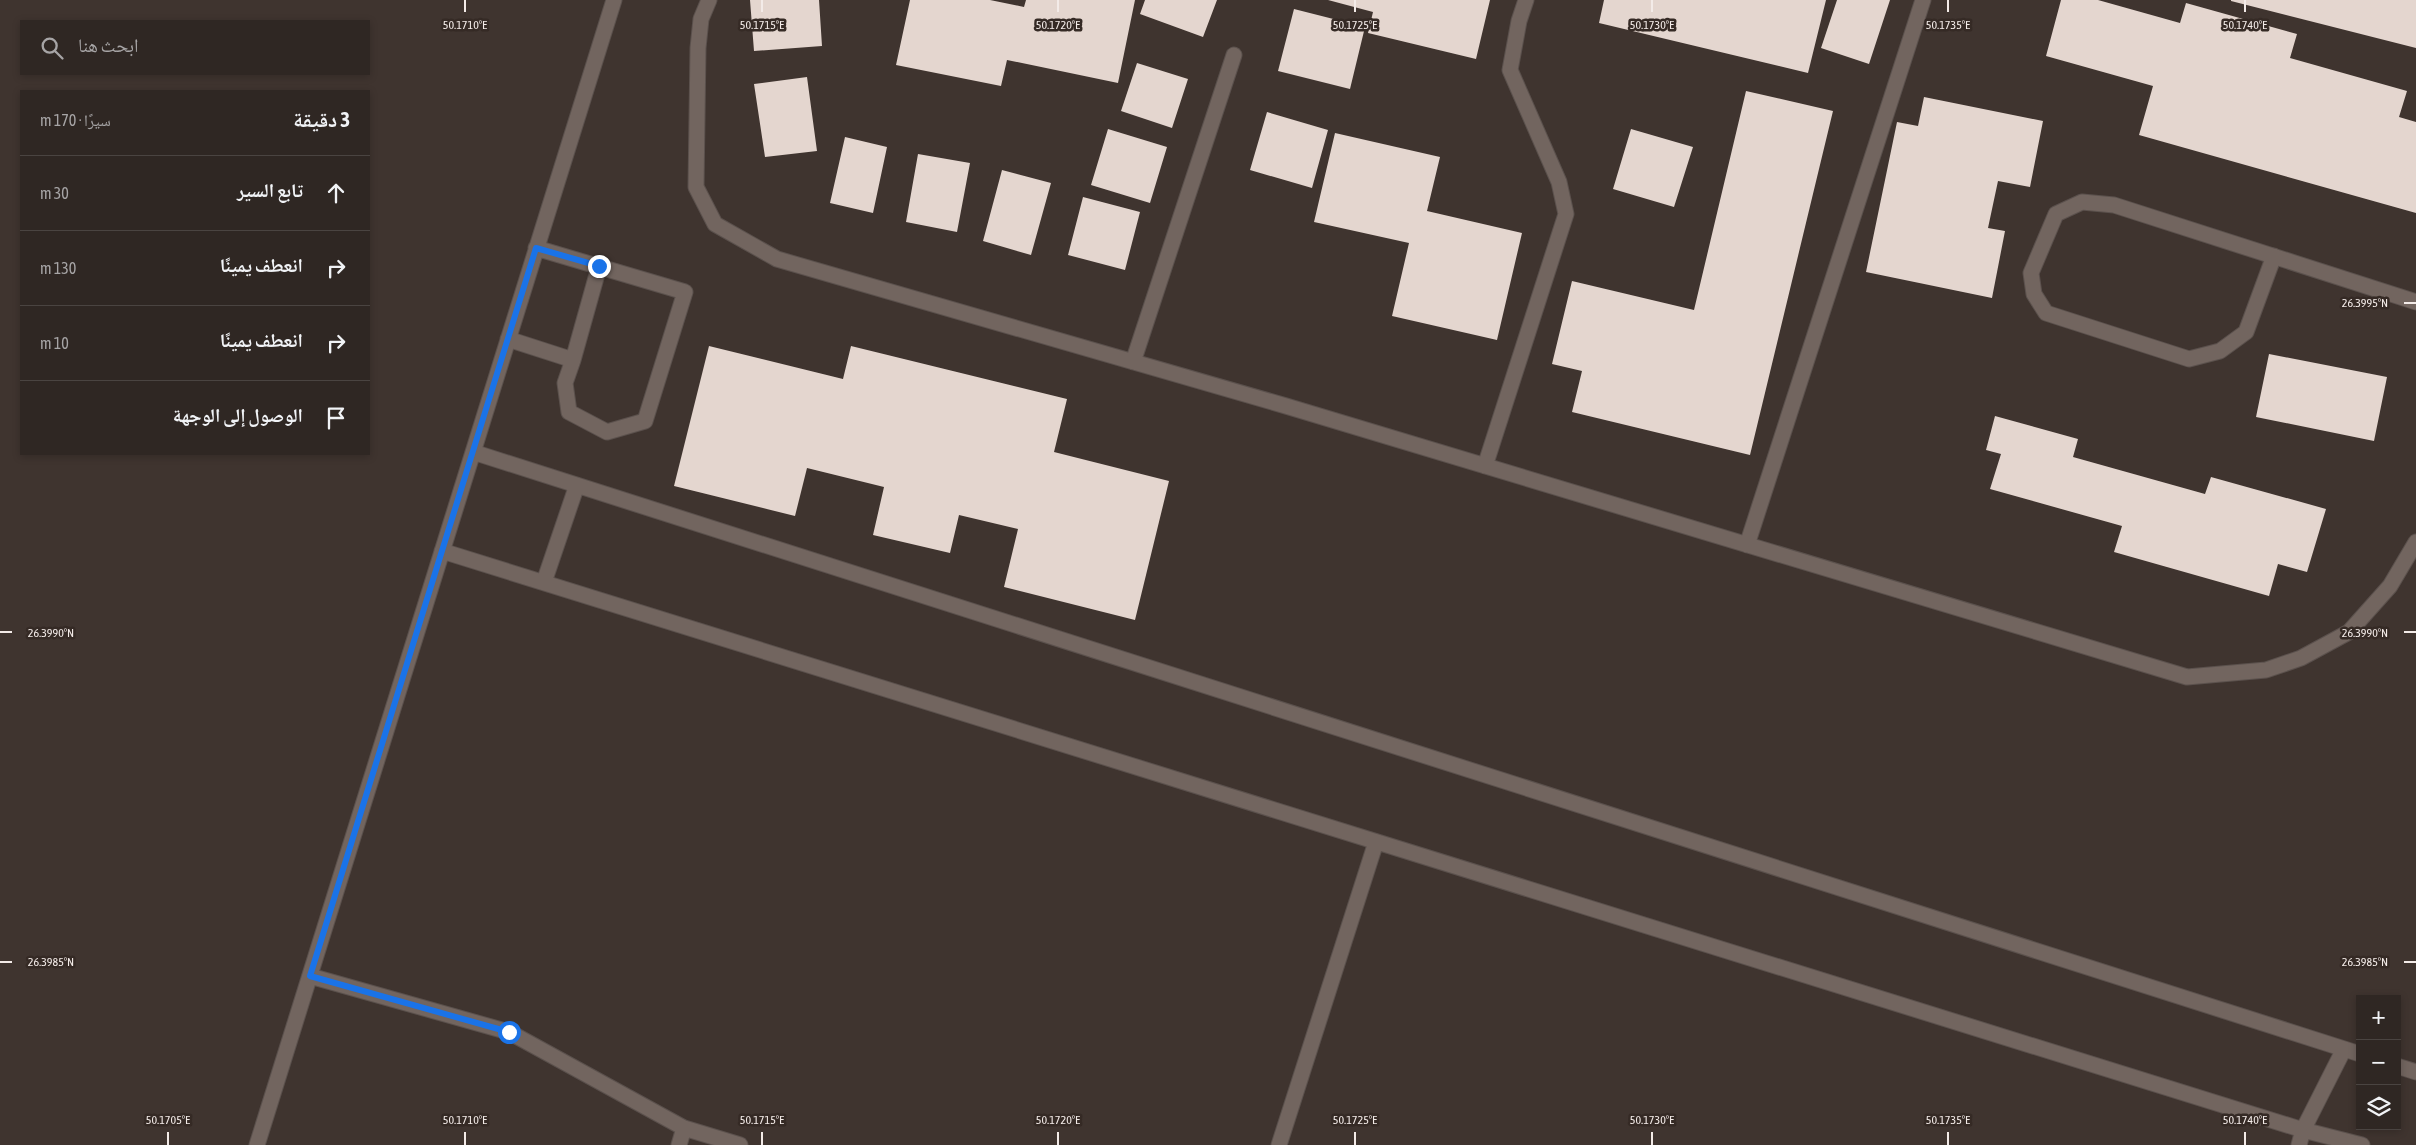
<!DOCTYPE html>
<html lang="ar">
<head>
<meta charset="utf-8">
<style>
	body { margin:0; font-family:"Asap Condensed","Noto Naskh Arabic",sans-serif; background:#3b3330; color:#f1f3f6; direction:rtl }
	.controls { position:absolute; right:15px; bottom:15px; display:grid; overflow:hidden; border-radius:0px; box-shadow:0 2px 8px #0003 }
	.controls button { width:45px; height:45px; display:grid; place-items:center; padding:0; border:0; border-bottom:1px solid #4a4441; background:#2f2723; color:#f1f3f6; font:25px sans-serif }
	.stop { position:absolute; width:15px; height:15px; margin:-11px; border:4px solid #1a73e8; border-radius:50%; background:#fff }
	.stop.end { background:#1a73e8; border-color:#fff; box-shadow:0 1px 5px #0008 }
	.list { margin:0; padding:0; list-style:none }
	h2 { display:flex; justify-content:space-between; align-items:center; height:65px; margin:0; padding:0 20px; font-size:21px }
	h2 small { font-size:16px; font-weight:400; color:#a7a5a6 }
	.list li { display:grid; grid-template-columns:32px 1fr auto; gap:15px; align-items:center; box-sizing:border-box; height:75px; padding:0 20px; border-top:1px solid #4a4441 }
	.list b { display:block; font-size:19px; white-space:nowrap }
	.list em { font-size:16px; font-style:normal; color:#a7a5a6 }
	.icon { flex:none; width:28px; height:28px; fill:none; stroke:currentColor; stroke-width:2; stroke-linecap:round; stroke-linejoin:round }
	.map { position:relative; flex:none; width:2416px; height:1145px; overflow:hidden; direction:ltr }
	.search { position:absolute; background:#2f2723; box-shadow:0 2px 8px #0003; left:20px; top:20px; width:350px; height:55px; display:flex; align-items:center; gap:12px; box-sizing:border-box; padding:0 18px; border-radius:0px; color:#a7a5a6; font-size:19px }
	.panel { position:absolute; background:#2f2723; box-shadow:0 2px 8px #0003; left:20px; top:90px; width:350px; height:365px; border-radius:0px; direction:rtl }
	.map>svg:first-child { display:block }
	.building { fill:#e4d6cf }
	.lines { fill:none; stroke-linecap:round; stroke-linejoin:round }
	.lane-casing { stroke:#5b514d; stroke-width:17 }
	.street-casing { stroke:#5b514d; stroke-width:17 }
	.lane { stroke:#72655f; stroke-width:15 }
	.street { stroke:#72655f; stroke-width:15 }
	.route { stroke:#1a73e8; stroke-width:6 }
	.ticks { fill:none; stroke:#f3ebe8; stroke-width:2 }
	.ticks-label { font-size:12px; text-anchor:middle; fill:#f3ebe8; stroke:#352a25; stroke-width:5; stroke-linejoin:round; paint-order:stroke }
</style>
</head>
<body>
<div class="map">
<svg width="2416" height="1145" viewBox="0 0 2416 1145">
	<rect width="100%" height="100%" fill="#3f342f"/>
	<path class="building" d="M750,0H819L822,46L754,51Z
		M910,0H990L1024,7L1026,0H1135L1118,83L1007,60L1001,86L896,65Z
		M1145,0H1217L1203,37L1140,14Z
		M1328,0H1490L1476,59L1368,33L1373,12Z
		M1604,0H1826L1808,73L1599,23Z
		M1837,0H1890L1869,64L1821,48Z
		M2061,0H2098L2180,23L2186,3L2297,34L2290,58L2407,91L2399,117L2416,122V213L2139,135L2153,86L2046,56Z
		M2416,0V48L2231,1V0Z
		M1294,9L1365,27L1350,89L1278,71Z
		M1137,63L1188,79L1172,128L1121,111Z
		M807,77L817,151L765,157L754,84Z
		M1746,91L1833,111L1750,455L1572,412L1582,371L1552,364L1572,281L1694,310Z
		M1924,97L2043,121L2030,187L1998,181L1988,228L2005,231L1992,298L1866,272L1897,122L1918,126Z
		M1267,112L1328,130L1312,188L1250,170Z
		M1108,129L1167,147L1150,203L1091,185Z
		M1631,129L1693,147L1674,207L1613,189Z
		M1335,133L1440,157L1427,211L1522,233L1497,340L1392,316L1409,243L1314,222Z
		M845,137L887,147L873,213L830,203Z
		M918,154L970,163L957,232L906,222Z
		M1002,170L1051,183L1031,255L983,241Z
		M1083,197L1140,212L1125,270L1068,255Z
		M709,346L843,379L851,346L1067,399L1054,452L1169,481L1135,620L1004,587L1018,529L959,515L950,553L873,535L884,487L807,468L795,516L674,486Z
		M2269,354L2387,377L2374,441L2256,417Z
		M1995,416L2078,439L2073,457L2205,494L2211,477L2326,509L2307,572L2278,564L2269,596L2114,552L2122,526L1990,489L2001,454L1986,450Z"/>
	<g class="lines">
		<defs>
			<path id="lane" d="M709,0L701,19L698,48L696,187L715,224L777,259L1286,406L2187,677L2266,670L2301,658L2349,632L2390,586L2416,542
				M2274,256L2246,332L2220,351L2189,359L2046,313L2034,294L2031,273L2056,214L2082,202L2114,205L2416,302
				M1133,362L1234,55
				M1485,466L1566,214L1559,182L1510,70L1519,21L1526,0
				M1747,545L1923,0"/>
			<path id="street" d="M508,339L573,360L565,383L569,412L607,432L645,421L685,292L536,248
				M573,360L599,267
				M473,452L2360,1054
				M442,551L2303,1130L2362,1145
				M544,582L577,485
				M310,976L509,1032L684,1128
				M2397,1066L2416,1072
				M257,1145L614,0
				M679,1145L684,1128L740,1145
				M1279,1145L1376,842
				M2299,1145L2303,1130L2344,1049"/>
		</defs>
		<use href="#lane" class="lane-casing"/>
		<use href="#street" class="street-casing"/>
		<use href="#lane" class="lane"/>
		<use href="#street" class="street"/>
	</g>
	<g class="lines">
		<path class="route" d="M509,1032L310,976L536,248L599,266"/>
	</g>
	<path class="ticks" d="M465,0V12M762,0V12M1058,0V12M1355,0V12M1652,0V12M1948,0V12M2245,0V12M2404,303H2416M0,632H12M2404,632H2416M0,962H12M2404,962H2416M168,1132V1145M465,1132V1145M762,1132V1145M1058,1132V1145M1355,1132V1145M1652,1132V1145M1948,1132V1145M2245,1132V1145"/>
	<g class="ticks-label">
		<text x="465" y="29">50.1710°E</text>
		<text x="762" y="29">50.1715°E</text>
		<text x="1058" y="29">50.1720°E</text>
		<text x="1355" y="29">50.1725°E</text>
		<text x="1652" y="29">50.1730°E</text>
		<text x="1948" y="29">50.1735°E</text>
		<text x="2245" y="29">50.1740°E</text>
		<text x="2365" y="307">26.3995°N</text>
		<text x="51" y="637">26.3990°N</text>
		<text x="2365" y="637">26.3990°N</text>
		<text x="51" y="966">26.3985°N</text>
		<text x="2365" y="966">26.3985°N</text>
		<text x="168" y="1124">50.1705°E</text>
		<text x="465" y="1124">50.1710°E</text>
		<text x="762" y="1124">50.1715°E</text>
		<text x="1058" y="1124">50.1720°E</text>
		<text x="1355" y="1124">50.1725°E</text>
		<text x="1652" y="1124">50.1730°E</text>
		<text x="1948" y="1124">50.1735°E</text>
		<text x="2245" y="1124">50.1740°E</text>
	</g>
</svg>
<div class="controls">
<button>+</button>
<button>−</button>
<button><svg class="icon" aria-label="layers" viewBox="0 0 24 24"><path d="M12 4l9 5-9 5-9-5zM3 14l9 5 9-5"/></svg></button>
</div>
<div class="stop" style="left:509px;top:1032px"></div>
<div class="stop end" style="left:599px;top:266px"></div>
<div class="search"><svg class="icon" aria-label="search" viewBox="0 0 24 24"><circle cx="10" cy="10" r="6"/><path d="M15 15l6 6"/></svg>ابحث هنا</div>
<section class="panel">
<h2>3 دقيقة<small>سيرًا · 170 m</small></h2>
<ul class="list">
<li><svg class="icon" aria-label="ahead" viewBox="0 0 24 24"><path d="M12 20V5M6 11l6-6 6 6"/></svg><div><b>تابع السير</b></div><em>30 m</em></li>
<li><svg class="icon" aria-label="right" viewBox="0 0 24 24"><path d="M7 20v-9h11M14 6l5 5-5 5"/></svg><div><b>انعطف يمينًا</b></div><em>130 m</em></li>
<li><svg class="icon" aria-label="right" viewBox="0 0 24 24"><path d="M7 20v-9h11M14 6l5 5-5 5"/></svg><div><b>انعطف يمينًا</b></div><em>10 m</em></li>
<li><svg class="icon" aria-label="arrive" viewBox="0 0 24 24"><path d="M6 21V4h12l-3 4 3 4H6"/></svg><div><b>الوصول إلى الوجهة</b></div></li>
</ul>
</section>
</div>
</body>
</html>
